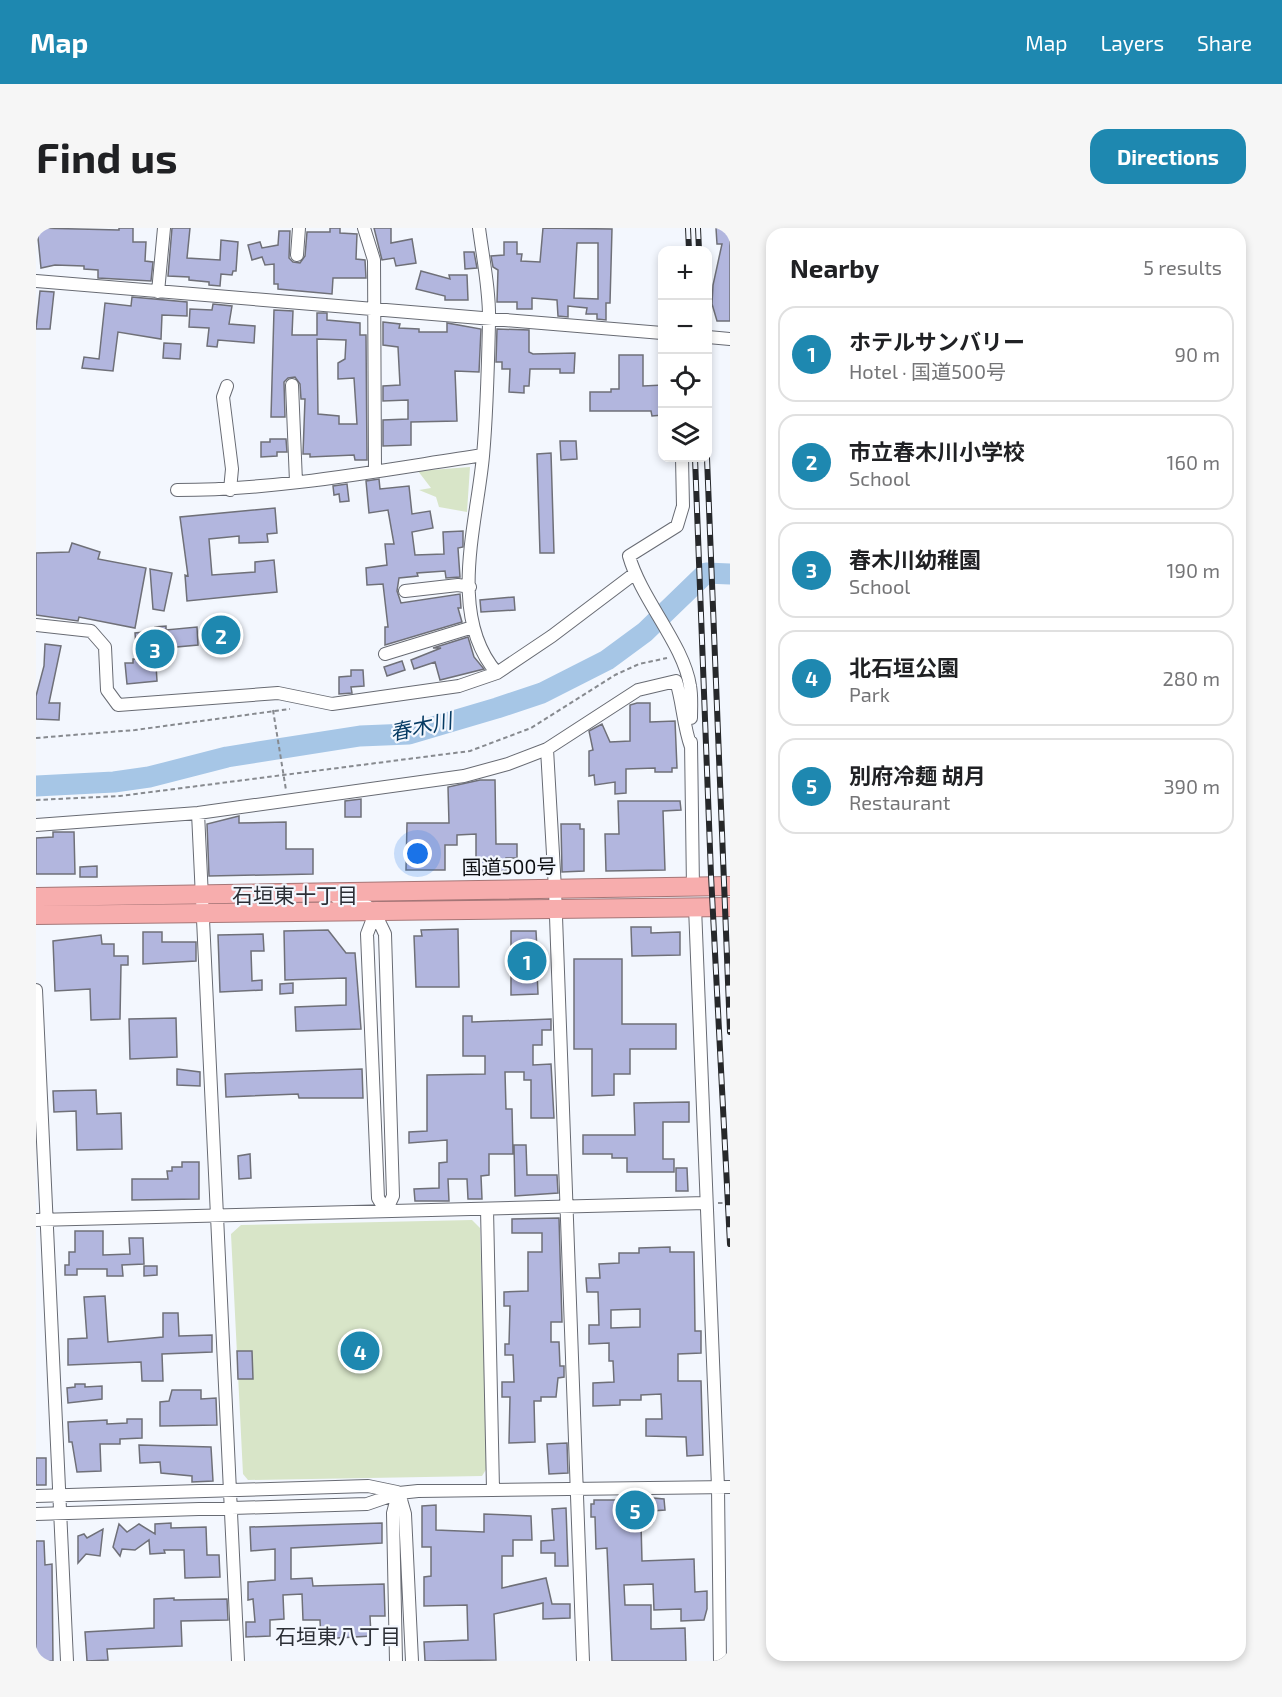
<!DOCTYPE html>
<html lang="en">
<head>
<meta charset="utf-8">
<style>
	body { margin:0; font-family:"Exo 2","Noto Sans JP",sans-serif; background:#f6f6f6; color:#202124 }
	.controls { position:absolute; right:18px; top:18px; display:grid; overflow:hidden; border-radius:12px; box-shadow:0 3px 9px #0003 }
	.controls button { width:54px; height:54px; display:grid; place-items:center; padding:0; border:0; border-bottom:2px solid #e0e0e0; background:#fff; color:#202124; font:30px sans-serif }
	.you { position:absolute; left:382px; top:626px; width:21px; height:21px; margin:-15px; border:4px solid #fff; border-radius:50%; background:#1a73e8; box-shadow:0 0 0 9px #1a73e833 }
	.badge { display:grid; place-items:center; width:39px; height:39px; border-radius:50%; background:#1e88b0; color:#fff; font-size:20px; font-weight:700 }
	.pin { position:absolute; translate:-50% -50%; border:3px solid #fff; box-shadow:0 2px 6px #0006 }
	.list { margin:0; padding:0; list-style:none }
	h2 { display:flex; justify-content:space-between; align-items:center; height:78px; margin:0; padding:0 24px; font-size:26px }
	h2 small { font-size:20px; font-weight:400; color:#757577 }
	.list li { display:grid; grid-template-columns:39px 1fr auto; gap:18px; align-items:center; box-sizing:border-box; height:96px; margin:0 12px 12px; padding:0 12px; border:2px solid #e0e0e0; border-radius:18px }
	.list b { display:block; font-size:22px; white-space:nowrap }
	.list p { margin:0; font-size:20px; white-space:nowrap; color:#757577 }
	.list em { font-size:20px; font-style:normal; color:#757577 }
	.icon { flex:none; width:33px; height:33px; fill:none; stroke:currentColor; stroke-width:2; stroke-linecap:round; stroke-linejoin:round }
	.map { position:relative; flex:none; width:694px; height:1433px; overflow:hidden; border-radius:18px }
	header { display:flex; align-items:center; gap:36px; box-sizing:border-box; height:84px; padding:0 30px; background:#1e88b0; color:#fff }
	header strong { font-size:28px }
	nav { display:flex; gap:33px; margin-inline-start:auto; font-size:21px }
	.intro { display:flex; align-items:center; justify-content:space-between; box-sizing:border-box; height:144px; padding:0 36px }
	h1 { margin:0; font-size:42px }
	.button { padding:15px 27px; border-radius:18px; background:#1e88b0; color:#fff; font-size:21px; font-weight:700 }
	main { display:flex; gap:36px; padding:0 36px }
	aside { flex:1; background:#fff; border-radius:18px; box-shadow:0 3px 9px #0003 }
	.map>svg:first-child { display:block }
	.green { fill:#d8e5c8 }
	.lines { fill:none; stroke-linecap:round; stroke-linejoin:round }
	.river { stroke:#a6c6e6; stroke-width:21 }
	.building { fill:#b2b6de; stroke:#6f7078; stroke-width:1.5; fill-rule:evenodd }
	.minor-casing { stroke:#686b73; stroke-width:14 }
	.highway-casing { stroke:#a57677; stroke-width:20 }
	.path { stroke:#878a8f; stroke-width:2; stroke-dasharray:4.5 3; stroke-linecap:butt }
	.minor { stroke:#fff; stroke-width:12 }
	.highway { stroke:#f7adad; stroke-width:18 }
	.rail-casing { stroke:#26282b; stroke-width:6 }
	.rail { stroke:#f3f7fe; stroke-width:4; stroke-dasharray:11; stroke-linecap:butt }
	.labels { text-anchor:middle; stroke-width:4.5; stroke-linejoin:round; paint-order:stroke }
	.street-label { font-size:20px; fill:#0d0f12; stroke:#f3f7fe }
	.water-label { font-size:21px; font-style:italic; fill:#063b63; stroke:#f3f7fe }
	.neighbourhood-label { font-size:21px; fill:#2c2f36; stroke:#f3f7fe }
</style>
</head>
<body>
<header>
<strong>Map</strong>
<nav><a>Map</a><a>Layers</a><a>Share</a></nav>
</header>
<div class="intro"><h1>Find us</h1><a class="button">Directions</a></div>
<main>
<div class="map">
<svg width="694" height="1433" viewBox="0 0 694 1433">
	<rect width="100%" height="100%" fill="#f3f7fe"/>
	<path class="green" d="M434,239L431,284L403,279L400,269L383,262L395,260L382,243Z
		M436,992L444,1000L451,1240L446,1248L212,1252L207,1246L195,1006L205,997Z"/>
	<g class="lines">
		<path class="river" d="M0,558L78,554L113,549L191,529L324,508L373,506L461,480L506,465L571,432L609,404L670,345L694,346"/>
	</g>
	<path class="building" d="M1,0L83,2V0H97V14H110L109,33L117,34L115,53L62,50V42L48,41V38L19,37L5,40Z
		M136,0H154L151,30L184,32L185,12L202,14L200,43H197L196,47L185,46L184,58L173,57V54L153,52V49L132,48Z
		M294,0H304V5L321,6L320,31L329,32L330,50H297L296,66L242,61V56H238V36L229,37L226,29L216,32L212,17L224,14L226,20L242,17L243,3H254L253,30L257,34L264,35L269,28L271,4H294Z
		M338,0H355V15L376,11L380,35L360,38L358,30L346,32Z
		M507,0L576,1L574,75H570V92L561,91V86H550L551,80L532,78V89L522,88L521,72L496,70V81H481V74H461L462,42L457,39L455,28L468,27V14H481V26H486L485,33L504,34ZM541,15H562V71L538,70Z
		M680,0H694V93H681L676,76L677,57L686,16H681Z
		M428,24H438L441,40L429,41Z
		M385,43L414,51L413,47H431L432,72H409V68L380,61Z
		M4,63L18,64L14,101H0Z
		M96,69L151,74V88L126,87L125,111L82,104L77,143L46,140L48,129L63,131L69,75L95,78Z
		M177,76L196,78L193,96L219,98L218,115L182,112L181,119L171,118L173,100L153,99L154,81L176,82Z
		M238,82L257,83L256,107H281V85H291V92L324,95V107H330L331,232H319L318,227L274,229V226H267L269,171H265L264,156L259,149L252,150L248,154L249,189H235ZM281,111L310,112L309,131L302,135V151L318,150L321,196H303V188L282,186Z
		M347,94L364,96L363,100L383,101V104H411V95L445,101L443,144L419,143L421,193L375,194V217L347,218V192L372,191V172L347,173V158L364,157L362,119L347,117Z
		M461,101L493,102V124L497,126L539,125L538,145H524V141H494L493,158H488V165L473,164L474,141H466V134H460Z
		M128,115L145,116L144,131L127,130Z
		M583,127H607V158L627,157V187L616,188L615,183H554V164H575V161H583Z
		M234,211H250L251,224H241V228L225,229V214H234Z
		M524,213H540L541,231L525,232Z
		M515,225L518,325H504L501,226Z
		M343,251L344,261L373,258L376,286L394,283L397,300L376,304L379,327L408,326L407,304L427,303V319L422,320L424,349L410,350L409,343L381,345L382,348L363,350L361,363L365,375L424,366L425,380H422L426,394L349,417V399H352L347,356L331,357L330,340L351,337L349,316H358L352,282L333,285L330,253Z
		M311,256L313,273L304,274L303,266L298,267L297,258Z
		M239,280L241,305L231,306L232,314L203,315V308L173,311L176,347L219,344V334L238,332L241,364L151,373L149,347L152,348L144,289Z
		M36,315L64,324L62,331L110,340L99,400L43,389L42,393L0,387V325L33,324Z
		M114,341L136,345L128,383L117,381Z
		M478,369L479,382L445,384L444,372Z
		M130,398V402L161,399L162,417L119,421L121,453L91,456L89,435H97V431H101L99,405L119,403V399Z
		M432,409L438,429L448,441L404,452L399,434L378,441L375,432L405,420H397Z
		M9,416L25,418L13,475H24L23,492L0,491V468L8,438Z
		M366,433L369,442L351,448L348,439Z
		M315,442H327L328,458L315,459L316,465L303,466V449L315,448Z
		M601,475H614V494L639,493L641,540H636V544H619V540L590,541V565L579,566V554L559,557L558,547L553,548V523L557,522L553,503L566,496L574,514L594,513V477Z
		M444,552H459L460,616H481V630H470V643H440V606L421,607V617H409V642H370L371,595H413L412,559Z
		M325,571V589H309V573Z
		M582,573H644L645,582L627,583L629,642L570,643L569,606H583Z
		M203,588V595L250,594V621H277V646L173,648L171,596Z
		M525,596H544V601H548V643L526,644Z
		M17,604H38L39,646H0V610L17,609Z
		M61,638V649H44V639Z
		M595,699H615V705L644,704V727L596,728Z
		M422,701L423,759H380L378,708H386L385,702Z
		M292,702L310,725H319L325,801L260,803L259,779L310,777V750L249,752L248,703Z
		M475,703H500L501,723H506L507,743H501L502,766L475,767Z
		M107,704H126V714H160V733L107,736Z
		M227,706L228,723H215L216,753L226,752V762L184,764L182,707Z
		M65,707L66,716H78V728H92V737H85L84,791L55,792L54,761L19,763L17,713Z
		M538,731H586V796H640V821H594V846H578V867L556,868V821H538Z
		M257,755V765L244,766V756Z
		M427,788H436V794L515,791V802H506V817H497V837L515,836L518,890H495V852H488V844H469L470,881H476L477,926H453V947L445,948L446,971H432L431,951H412L413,973H379L378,961L403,960V935L411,934V912L373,915V904L391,903V847L449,846V828H427Z
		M140,790L141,829L94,831L93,791Z
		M141,841L164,844V858L141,857Z
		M326,841L327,870H263L262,866L190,869L189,846Z
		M60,862L61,886L85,885L86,921L41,922L40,883L18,884L17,863Z
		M653,874V894H627V931H638V944H591V930H576V926H547V907H599L598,875Z
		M478,917H490L491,947H521L522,965L479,968Z
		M214,926L215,950L203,951L202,928Z
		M146,934H163V971L96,972V951H132L131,943H136V939H146Z
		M640,940H651L652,963H640Z
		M523,990L526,1094H515V1114H523L524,1138H528V1149L522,1150L520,1169H505V1173H498L499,1214L473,1215L474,1169H466V1154H478L477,1127H469V1116H473L474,1078H468V1064L492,1063V1024H506V1005H476V991Z
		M39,1003H67V1027L94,1026L93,1010H107L108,1036L86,1037L87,1048H71V1041H41V1047H29V1037H33V1024H39Z
		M634,1019V1024H658L659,1103H665V1125L642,1126V1153H665L667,1227L651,1228L650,1209L610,1208V1191H626L625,1166L605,1167V1172H584V1177L557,1178V1155L578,1154L577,1133H573V1115L553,1116V1097H563L562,1064H551L550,1050H564L563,1036L583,1035V1025H603V1020ZM604,1081V1099L575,1100V1082Z
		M108,1038H121V1047L108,1048Z
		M69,1068L72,1114L127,1109V1085H142L143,1108L176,1107V1124L126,1126L127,1153H106L105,1134L32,1137V1111L51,1110L48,1069Z
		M201,1123H216L217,1151H202Z
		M39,1156H49V1159L66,1158V1171L32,1175L31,1160L39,1159Z
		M136,1162H165V1171L180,1170L181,1197L124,1198V1174L133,1173Z
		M91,1191H106V1210L84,1211V1216H64L65,1243L41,1244L36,1214H33L32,1194L71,1192V1196L91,1195Z
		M531,1215L532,1245L513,1246L511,1216Z
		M103,1217L175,1219L177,1253L156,1254V1248L125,1245L124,1234L104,1235Z
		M0,1230H10V1257H0Z
		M606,1269L628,1271L629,1282L616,1283L617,1294L605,1295L606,1333L658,1331L659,1364L671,1363V1381L668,1392L645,1393V1381L618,1382L617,1356L588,1357L589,1377H615V1401L649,1400L650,1433H576L571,1320L560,1321L559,1289H555V1276H558V1272H606Z
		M400,1277V1302L448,1304V1286L495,1288L496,1312H477V1328H466V1360L510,1350L516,1376H534V1390L507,1391V1375L458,1386L460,1432L389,1433L388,1414L432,1412L431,1377L388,1378V1349L395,1348V1319H386V1278Z
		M530,1280L532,1338H519V1325H505V1313L518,1312L516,1281Z
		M135,1295V1300L170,1299L171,1327H183L184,1349L149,1350L148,1322H128L129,1325L114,1326L113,1312L99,1322L86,1321L84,1328L77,1319L83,1296L91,1304L103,1296L119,1306V1296Z
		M346,1295V1315L255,1320V1351L276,1350L277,1358L348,1356L349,1388H334L335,1408L285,1411L284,1392H267L266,1366L247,1367L248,1391L234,1392V1408L210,1409V1394H219L217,1371L212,1372V1354L239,1352V1321L215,1323L214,1299Z
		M67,1301L64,1328L50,1326L42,1335V1308L48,1306L51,1310Z
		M0,1313H8L9,1337L16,1336L17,1433H0Z
		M138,1370V1372L191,1371L192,1392L145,1393L146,1418L71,1421L72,1432L51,1433L49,1404L118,1400V1371Z"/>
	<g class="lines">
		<defs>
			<path id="minor" d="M328,0L338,32L339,243
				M443,0C447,31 454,64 453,95C452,139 451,184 447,228C441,295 411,388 461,445
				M261,27L263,0
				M0,53L626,105
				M122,64L128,0
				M672,109L694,111
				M256,157L260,254
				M191,158L187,169L196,241L194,262
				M646,230L647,278L641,298L593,328C605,371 648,417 654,458C656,468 655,480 655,490
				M141,262C244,262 346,242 447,227
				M369,363L422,357L434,359
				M0,397L55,403L69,419L71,462L82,477L242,465L296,476L423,458L461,445L516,408L598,346
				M349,426L437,399
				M655,514L657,660
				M511,521L519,661L547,1433
				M162,585L202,1433
				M0,597L162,585L428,548L472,536L511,521L602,462L640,453C647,475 647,497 655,519
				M301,670C334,679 333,671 349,706L357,968L350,983
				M659,679L682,1259L684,1433
				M341,680L331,706L342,970L350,983
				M0,762L31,1433
				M451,981L457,1261
				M0,992L670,975
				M363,1265L369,1286L376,1433
				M0,1268L332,1258L361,1264
				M0,1286L331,1276L363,1265L382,1263L694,1259
				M360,1433L357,1285L362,1266"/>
			<path id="highway" d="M0,669L694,658
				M0,687L694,679"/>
		</defs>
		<use href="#minor" class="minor-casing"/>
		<use href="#highway" class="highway-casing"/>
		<path class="path" d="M237,482L250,562
			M0,510L99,502L254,481
			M0,572L84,568L434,523L495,500L579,447L603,436L631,430
			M682,975H694"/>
		<use href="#minor" class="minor"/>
		<use href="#highway" class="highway"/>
		<defs>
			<path id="rail" d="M652,0L653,22
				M662,0L663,22
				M659,230L675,647L694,1016
				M671,230L694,804"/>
		</defs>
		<use href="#rail" class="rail-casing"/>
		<use href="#rail" class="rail"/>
	</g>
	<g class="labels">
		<g class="street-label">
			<text transform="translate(473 639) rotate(-1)" y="7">国道500号</text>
		</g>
		<g class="water-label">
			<text transform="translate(385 499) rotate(-12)" y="7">春木川</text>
		</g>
		<g class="neighbourhood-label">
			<text x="259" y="675">石垣東十丁目</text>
			<text x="302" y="1416">石垣東八丁目</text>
		</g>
	</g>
</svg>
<div class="controls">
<button>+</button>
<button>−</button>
<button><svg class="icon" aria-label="locate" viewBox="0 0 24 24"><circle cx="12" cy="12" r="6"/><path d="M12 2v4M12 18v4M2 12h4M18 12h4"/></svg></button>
<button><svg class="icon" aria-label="layers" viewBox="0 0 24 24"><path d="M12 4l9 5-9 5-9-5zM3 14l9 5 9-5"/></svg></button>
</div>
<div class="you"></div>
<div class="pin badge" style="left:491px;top:733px">1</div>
<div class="pin badge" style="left:185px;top:407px">2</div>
<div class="pin badge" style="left:119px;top:421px">3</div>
<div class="pin badge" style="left:324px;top:1123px">4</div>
<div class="pin badge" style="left:599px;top:1282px">5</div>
</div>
<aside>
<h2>Nearby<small>5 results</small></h2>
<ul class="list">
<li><span class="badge">1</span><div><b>ホテルサンバリー</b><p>Hotel · 国道500号</p></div><em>90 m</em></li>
<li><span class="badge">2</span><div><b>市立春木川小学校</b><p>School</p></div><em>160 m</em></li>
<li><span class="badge">3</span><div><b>春木川幼稚園</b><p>School</p></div><em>190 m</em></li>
<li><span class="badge">4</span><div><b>北石垣公園</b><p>Park</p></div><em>280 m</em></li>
<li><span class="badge">5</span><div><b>別府冷麺 胡月</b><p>Restaurant</p></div><em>390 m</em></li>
</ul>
</aside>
</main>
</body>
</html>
